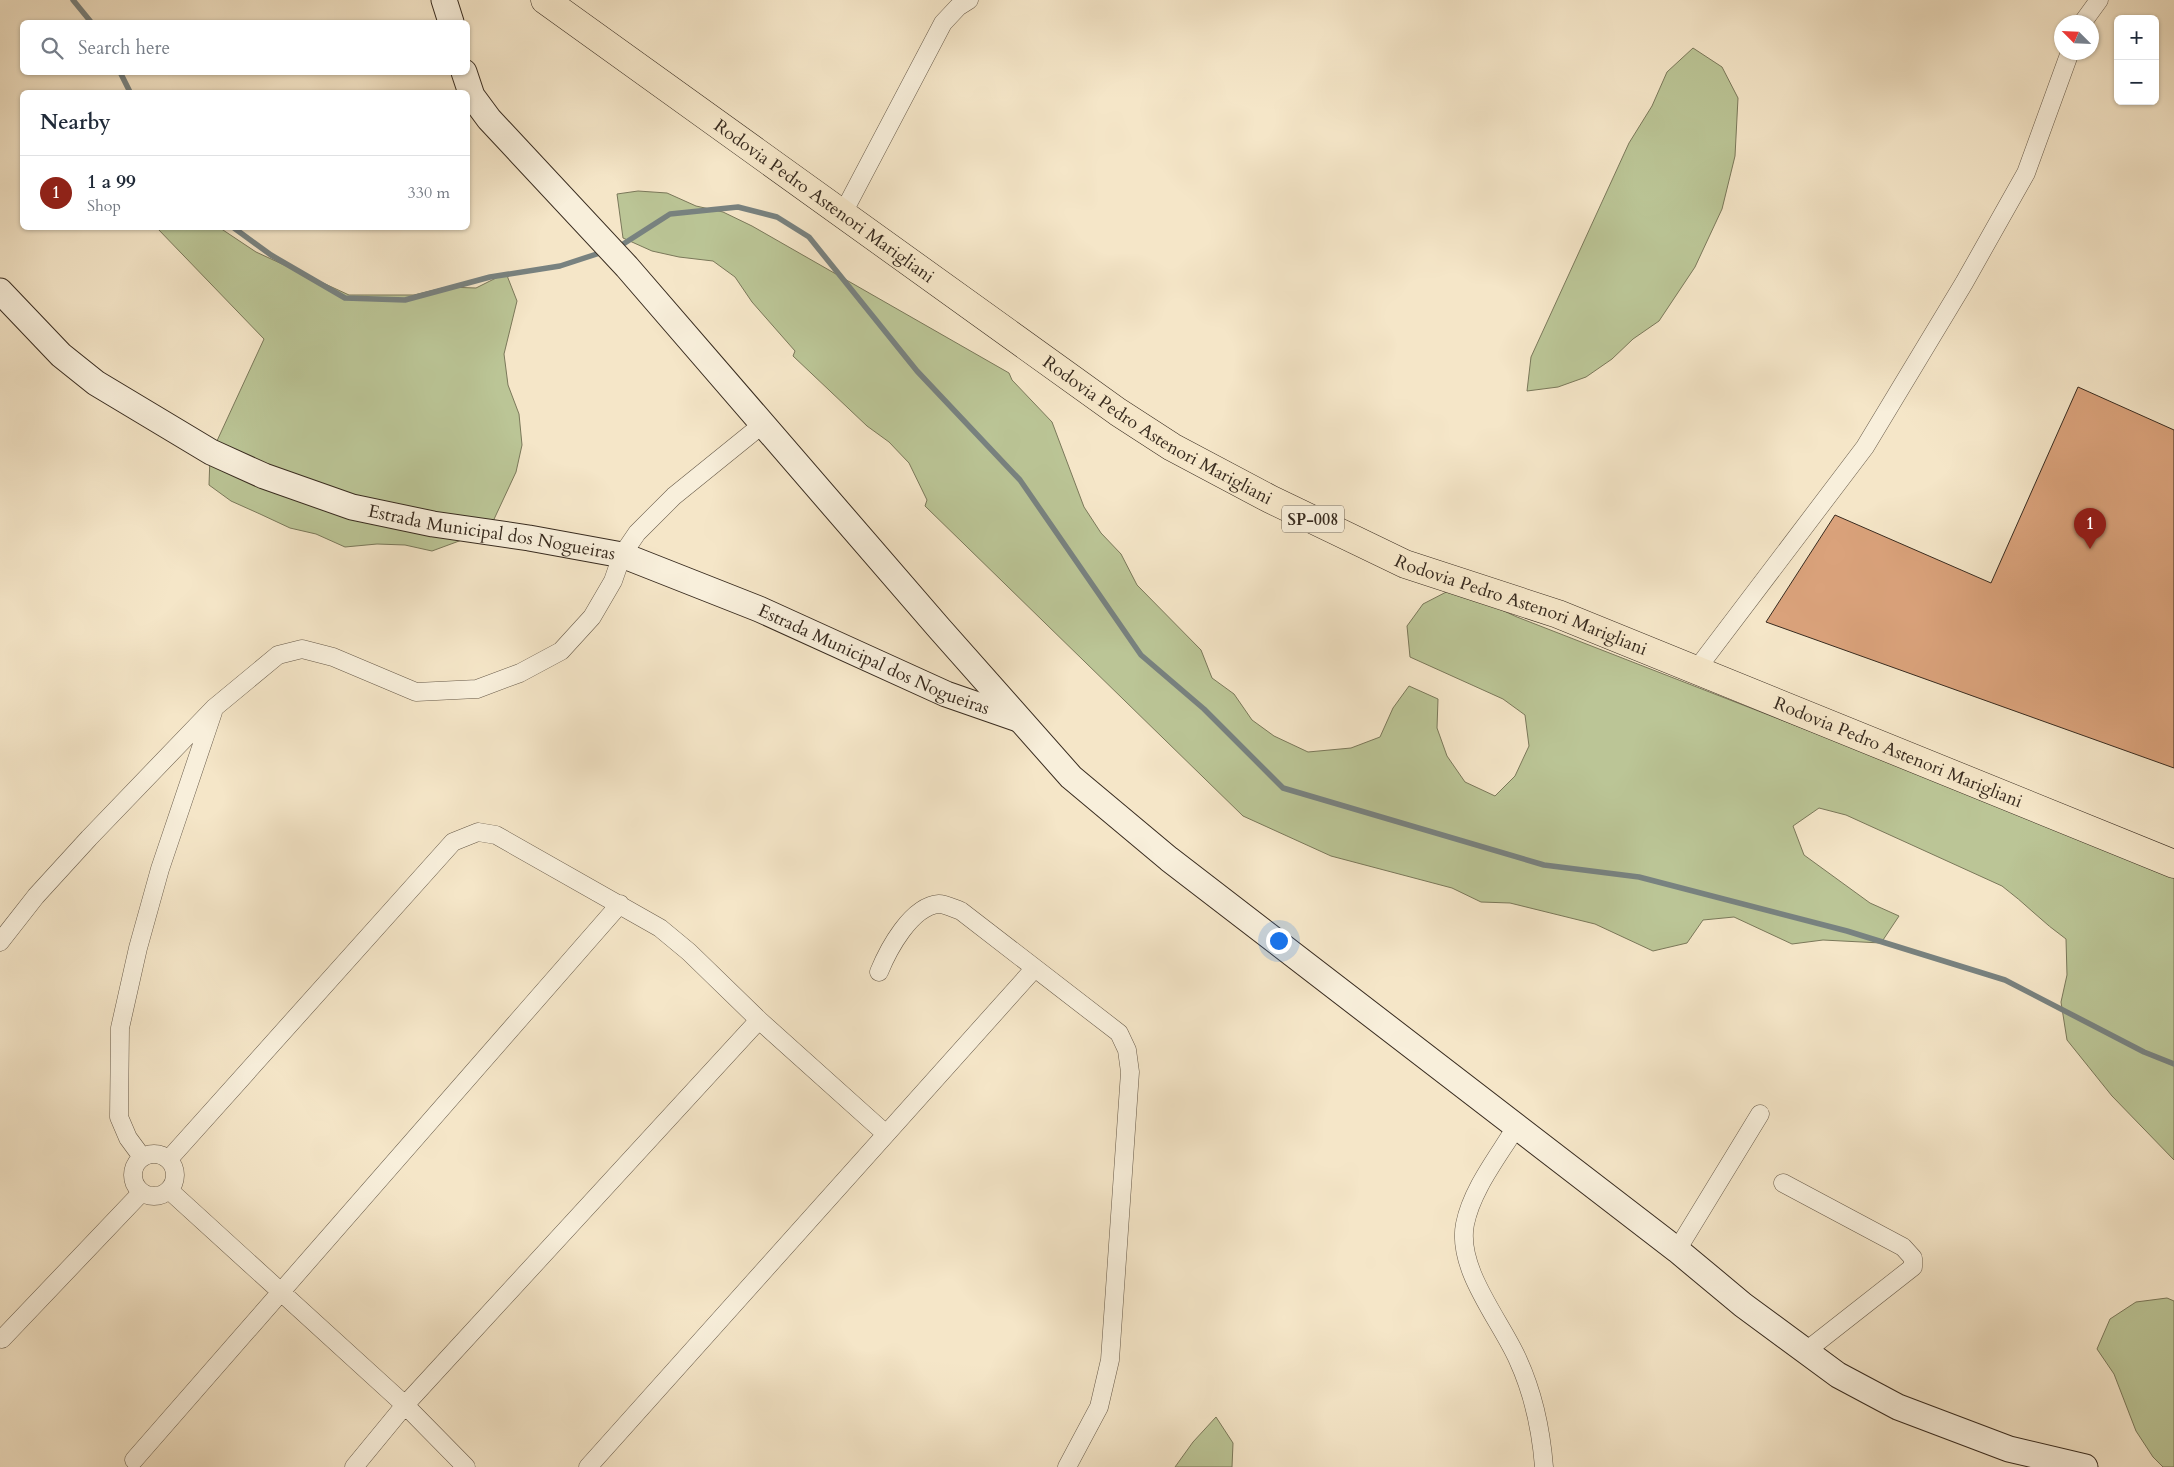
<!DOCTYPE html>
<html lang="en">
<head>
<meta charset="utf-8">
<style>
	body { margin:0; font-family:Cardo,serif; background:#f6f6f7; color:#1f2937 }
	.controls { position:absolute; right:15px; top:15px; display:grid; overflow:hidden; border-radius:8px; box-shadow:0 1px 4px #0004 }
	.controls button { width:45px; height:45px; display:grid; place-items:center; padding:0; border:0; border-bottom:1px solid #e0e1e3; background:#fff; color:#1f2937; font:25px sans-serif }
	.compass { position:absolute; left:2054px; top:15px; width:45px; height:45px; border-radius:50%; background:#fff; box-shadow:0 1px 4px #0004; rotate:294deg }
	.you { position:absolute; left:1278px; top:940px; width:18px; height:18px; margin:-12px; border:4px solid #fff; border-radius:50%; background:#1a73e8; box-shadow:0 0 0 8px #1a73e833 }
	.badge { display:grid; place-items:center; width:32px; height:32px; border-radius:50%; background:#8f2418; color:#fff; font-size:16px; font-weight:700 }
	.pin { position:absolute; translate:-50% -41px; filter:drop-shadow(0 1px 2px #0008) }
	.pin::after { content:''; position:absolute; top:26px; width:18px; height:15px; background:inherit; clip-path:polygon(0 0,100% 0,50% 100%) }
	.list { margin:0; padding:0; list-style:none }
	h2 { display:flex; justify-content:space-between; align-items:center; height:65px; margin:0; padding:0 20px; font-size:21px }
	h2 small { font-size:16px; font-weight:400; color:#747a83 }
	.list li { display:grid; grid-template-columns:32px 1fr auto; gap:15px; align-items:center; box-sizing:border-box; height:75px; padding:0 20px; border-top:1px solid #e0e1e3 }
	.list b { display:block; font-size:19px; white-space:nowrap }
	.list p { margin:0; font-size:16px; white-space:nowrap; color:#747a83 }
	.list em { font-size:16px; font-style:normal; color:#747a83 }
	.icon { flex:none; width:28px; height:28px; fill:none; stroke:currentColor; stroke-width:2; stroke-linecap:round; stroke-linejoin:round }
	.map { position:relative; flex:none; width:2174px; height:1467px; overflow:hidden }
	.search { position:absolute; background:#fff; box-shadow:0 1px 4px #0004; left:20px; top:20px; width:450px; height:55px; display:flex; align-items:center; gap:12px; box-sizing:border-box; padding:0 18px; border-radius:8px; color:#747a83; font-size:19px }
	.panel { position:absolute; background:#fff; box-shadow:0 1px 4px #0004; left:20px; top:90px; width:450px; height:140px; border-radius:8px }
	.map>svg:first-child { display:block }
	.green { fill:#bbc596; stroke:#7a785a }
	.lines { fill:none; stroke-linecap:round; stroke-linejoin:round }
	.stream { stroke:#788280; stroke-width:5.5 }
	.building { fill:#daa27b; stroke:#382b1f }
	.street-casing { stroke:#675a49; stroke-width:19 }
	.secondary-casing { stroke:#382b1f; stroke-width:27 }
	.primary-casing { stroke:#382b1f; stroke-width:29 }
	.street { stroke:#f8efdb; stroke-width:18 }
	.secondary { stroke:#f8efdb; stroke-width:25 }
	.primary { stroke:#f5e6c8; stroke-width:28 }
	.labels { text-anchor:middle; stroke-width:4.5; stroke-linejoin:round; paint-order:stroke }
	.shield { fill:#f8efdb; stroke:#726657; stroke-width:1 }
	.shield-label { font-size:16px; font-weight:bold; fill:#382b1f }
	.street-label { font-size:18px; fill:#382b1f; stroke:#f8efdb }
</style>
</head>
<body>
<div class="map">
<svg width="2174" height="1467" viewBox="0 0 2174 1467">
	<rect width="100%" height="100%" fill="#f5e6c8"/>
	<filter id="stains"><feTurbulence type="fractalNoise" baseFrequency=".004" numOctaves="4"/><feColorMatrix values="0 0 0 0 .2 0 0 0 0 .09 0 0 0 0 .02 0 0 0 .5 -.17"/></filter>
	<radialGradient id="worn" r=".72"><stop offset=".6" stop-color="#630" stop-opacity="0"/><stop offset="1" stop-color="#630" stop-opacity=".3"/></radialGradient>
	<path class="green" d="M1693,48L1722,67L1738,98L1735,156L1722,209L1695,267L1659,321L1633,339L1612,359L1586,377L1558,387L1527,391L1531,357L1629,143L1652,106L1667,72Z
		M638,191L667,193L696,206L723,212L752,226L1009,373L1012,380L1052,422L1084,507L1101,533L1121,554L1137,585L1201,650L1212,678L1234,694L1252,720L1274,736L1308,752L1351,748L1380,737L1393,708L1409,686L1438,699L1437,728L1447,756L1465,782L1495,796L1515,776L1529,746L1525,715L1503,699L1410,657L1407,626L1423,604L1454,588L1517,617L2174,873V1160L2112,1096L2067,1040L2061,1002L2067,975L2066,939C2043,923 2025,903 2002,886L1846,815L1819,808L1793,826L1804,855L1870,903L1899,916L1881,943L1823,940L1792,944L1734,917L1703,920L1687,943L1653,951L1595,924L1510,903L1481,902L1452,888L1331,856L1243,816L925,506L927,500L909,463L889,442L867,426L793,356L795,351L752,302L735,277L713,261L679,257L652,251L623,238L617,194Z
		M157,228H220L256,252L349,295H414L447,287L476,288L506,273L517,301L504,354L508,385L519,414L522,445L516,472L489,530L432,551L405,545L377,544L345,547L316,534L290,528L260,514L231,501L209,485L210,456L264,339Z
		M2167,1298L2174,1301V1467H2163L2153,1457L2136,1431L2114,1374L2097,1349L2110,1319L2136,1302Z
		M1216,1417L1233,1443L1232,1467H1175L1193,1442Z"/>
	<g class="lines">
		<path class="stream" d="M73,0L91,22
			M120,72L130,92
			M234,228L271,255L345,298L405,300L490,277L560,266L603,252
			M617,248L670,214L738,207L777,217L809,237L917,371L1020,480L1141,655L1204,709L1283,788L1544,865L1639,877L1847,931L2005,980L2144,1052L2174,1064"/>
	</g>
	<path class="building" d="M2078,387L2174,430V768L1766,622L1835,515L1991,583Z"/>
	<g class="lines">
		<defs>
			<path id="street" d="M2083,22L2099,0
				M843,213L943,23L958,7L969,0
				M1696,670L1865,447L1964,283L2026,173L2070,52
				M0,942L36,896L89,838L214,708L278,655L302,649L333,657L416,692L477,689L520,673L561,651L592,617L613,581L622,555L637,533L674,496L763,424
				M879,972C888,950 911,906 939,904C945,904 955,909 961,911L1119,1033L1127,1050L1130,1072L1110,1360L1099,1407L1067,1467
				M1516,1127C1498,1157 1472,1189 1465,1224C1456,1269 1501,1321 1518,1360C1534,1395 1541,1429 1544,1467
				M133 1175a21 21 0 1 1 42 0a21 21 0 1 1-42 0Z
				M142,1157L128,1138L119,1117L120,1028L138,948L160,869L213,712
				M169,1159L453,842L478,832L496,835L660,928L689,952L759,1020L886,1134
				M1783,1183L1903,1247L1913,1258V1267L1806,1351
				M169,1190L405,1405L466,1467
				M1677,1250L1760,1114
				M2,1339L141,1193
				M134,1460L620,904
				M354,1467L405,1405L759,1020
				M588,1467L1034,969"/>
			<g id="secondary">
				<path d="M444,0L451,22"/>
				<path d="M464,72L472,96L489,119L627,267L939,628L1071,777L1169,859L1677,1250L1743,1305L1838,1375L1898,1407L2009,1449L2085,1467"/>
				<path id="s1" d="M0,291L61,355L96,383L211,452L264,476L352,507L433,524L529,538L622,555L759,609L946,694L1018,719"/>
			</g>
			<g id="primary">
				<path id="s2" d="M545,0L1118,412L1172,447L1270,499L1405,564L1558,614L2174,864"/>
			</g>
		</defs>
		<use href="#street" class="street-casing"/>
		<use href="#secondary" class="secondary-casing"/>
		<use href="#primary" class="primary-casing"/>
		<use href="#street" class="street"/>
		<use href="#secondary" class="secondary"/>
		<use href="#primary" class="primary"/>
	</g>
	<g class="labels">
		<rect class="shield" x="1282" y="505.5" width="62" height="27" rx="4"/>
		<g class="shield-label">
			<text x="1313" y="525">SP-008</text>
		</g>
		<g class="street-label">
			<text dy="6" stroke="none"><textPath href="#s2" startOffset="344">Rodovia Pedro Astenori Marigliani</textPath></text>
			<text dy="6" stroke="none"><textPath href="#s2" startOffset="749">Rodovia Pedro Astenori Marigliani</textPath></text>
			<text dy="6" stroke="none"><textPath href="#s1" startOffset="561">Estrada Municipal dos Nogueiras</textPath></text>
			<text dy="6" stroke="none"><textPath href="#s2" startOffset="1154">Rodovia Pedro Astenori Marigliani</textPath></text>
			<text dy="6" stroke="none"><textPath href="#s1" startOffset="966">Estrada Municipal dos Nogueiras</textPath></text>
			<text dy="6" stroke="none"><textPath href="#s2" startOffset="1559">Rodovia Pedro Astenori Marigliani</textPath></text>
		</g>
	</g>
	<rect width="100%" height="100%" filter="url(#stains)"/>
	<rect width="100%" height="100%" fill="url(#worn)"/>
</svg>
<div class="controls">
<button>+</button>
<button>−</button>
</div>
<svg class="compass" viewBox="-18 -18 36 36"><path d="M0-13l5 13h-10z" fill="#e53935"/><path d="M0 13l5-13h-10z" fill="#747a83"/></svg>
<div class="you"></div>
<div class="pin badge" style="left:2090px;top:549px">1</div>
<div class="search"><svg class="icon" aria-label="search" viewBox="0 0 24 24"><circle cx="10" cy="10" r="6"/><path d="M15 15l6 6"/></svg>Search here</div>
<section class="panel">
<h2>Nearby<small></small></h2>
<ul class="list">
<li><span class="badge">1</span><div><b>1 a 99</b><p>Shop</p></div><em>330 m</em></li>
</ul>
</section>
</div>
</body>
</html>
